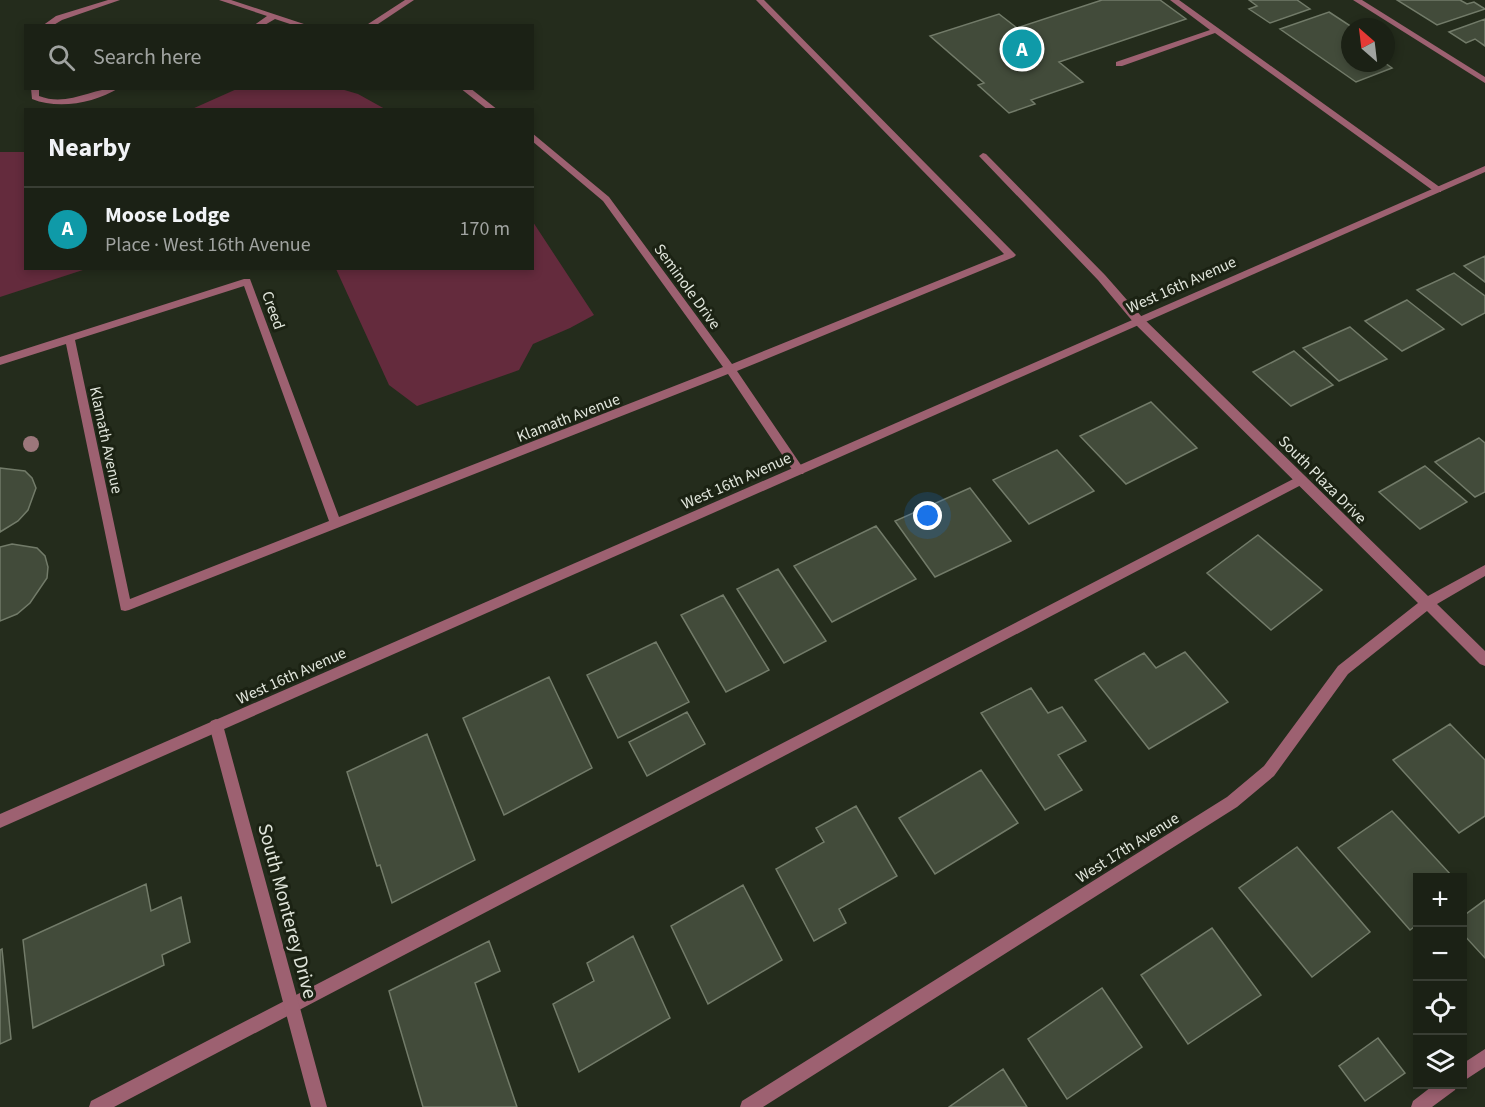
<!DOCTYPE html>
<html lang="en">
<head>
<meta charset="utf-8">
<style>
	body { margin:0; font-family:"Source Sans 3",sans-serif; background:#282e22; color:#f1f3f6 }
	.controls { position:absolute; right:18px; bottom:18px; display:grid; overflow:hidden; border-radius:0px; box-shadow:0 3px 9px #0003 }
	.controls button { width:54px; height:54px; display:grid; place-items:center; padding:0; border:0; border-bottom:2px solid #393e34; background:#1b2115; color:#f1f3f6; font:30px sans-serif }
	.compass { position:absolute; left:1341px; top:18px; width:54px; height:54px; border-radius:50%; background:#1b2115; box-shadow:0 3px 9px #0003; rotate:332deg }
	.you { position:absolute; left:928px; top:516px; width:21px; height:21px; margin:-15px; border:4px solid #fff; border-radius:50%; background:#1a73e8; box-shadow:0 0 0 9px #1a73e833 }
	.badge { display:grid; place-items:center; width:39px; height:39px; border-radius:50%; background:#db2777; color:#fff; font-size:20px; font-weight:700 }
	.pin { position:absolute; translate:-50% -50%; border:3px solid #fff; box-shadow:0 2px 6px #0006 }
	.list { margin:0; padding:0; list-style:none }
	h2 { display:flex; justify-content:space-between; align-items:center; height:78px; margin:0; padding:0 24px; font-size:26px }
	h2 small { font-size:20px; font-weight:400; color:#a0a3a0 }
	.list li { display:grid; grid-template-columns:39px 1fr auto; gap:18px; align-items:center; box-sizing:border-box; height:84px; padding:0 24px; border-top:2px solid #393e34 }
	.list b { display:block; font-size:22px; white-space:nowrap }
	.list p { margin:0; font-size:20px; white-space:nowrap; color:#a0a3a0 }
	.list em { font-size:20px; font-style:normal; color:#a0a3a0 }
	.icon { flex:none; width:33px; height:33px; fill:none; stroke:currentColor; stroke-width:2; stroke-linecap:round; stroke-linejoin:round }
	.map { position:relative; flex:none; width:1485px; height:1107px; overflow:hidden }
	.search { position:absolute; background:#1b2115; box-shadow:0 3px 9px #0003; left:24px; top:24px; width:510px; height:66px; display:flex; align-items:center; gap:15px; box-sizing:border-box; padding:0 21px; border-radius:0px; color:#a0a3a0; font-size:22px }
	.panel { position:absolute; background:#1b2115; box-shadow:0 3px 9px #0003; left:24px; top:108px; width:510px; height:162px; border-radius:0px }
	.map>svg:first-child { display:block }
	.green { fill:#642b3d }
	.building { fill:#424b3a; stroke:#727b69; stroke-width:1.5 }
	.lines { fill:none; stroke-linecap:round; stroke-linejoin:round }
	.service { fill:#9d6171; fill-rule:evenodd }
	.minor { fill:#9d6171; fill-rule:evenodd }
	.tertiary { fill:#9d6171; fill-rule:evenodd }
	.tree { fill:#9c777b }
	.labels { text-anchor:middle; stroke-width:6; stroke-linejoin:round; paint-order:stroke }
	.street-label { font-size:16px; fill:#e0e5db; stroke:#1b2213 }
	.near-street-label { font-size:20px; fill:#e0e5db; stroke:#1b2213 }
</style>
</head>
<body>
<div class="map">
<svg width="1485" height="1107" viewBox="0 0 1485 1107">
	<rect width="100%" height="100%" fill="#242c1c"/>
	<path class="green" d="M239,88L341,89L358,94L385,109H192Z
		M0,152H25L26,268L86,269L0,297Z
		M533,222L594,315L570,328L533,344L519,370L417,406L389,385L336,269L532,268Z"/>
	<path class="building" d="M1102,0H1160L1186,19L1059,62L1083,82L1031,100L1035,104L1009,113L978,85L984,83L930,36L999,14L1017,28Z
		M1249,0H1297L1310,9L1270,23L1249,9L1257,6Z
		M1397,0H1460L1467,4L1474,2L1485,9L1437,25Z
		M1329,12L1352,27H1350V63H1385L1392,68L1356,82L1280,29Z
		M1485,19V46L1475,39L1466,43L1449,32Z
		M1485,256V282L1464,266Z
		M1454,273L1485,296V313L1462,325L1417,290Z
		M1407,300L1444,329L1402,351L1365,321Z
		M1350,327L1387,359L1339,381L1303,348Z
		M1294,351L1333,385L1291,406L1253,372Z
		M1151,402L1197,448L1126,484L1080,436Z
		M1479,438L1485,443V492L1475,497L1435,462Z
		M1057,450L1094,491L1029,524L993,480Z
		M1425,466L1467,502L1420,529L1379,492Z
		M0,468L25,471L32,478L36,488L28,510L18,521L0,532Z
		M970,488L1011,541L935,577L895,521Z
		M876,526L916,579L832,622L794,566Z
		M1258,535L1322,590L1271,630L1207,573Z
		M12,544L37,548L45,556L48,567L47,578L30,603L17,614L0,621V547Z
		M778,569L826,641L784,663L737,589Z
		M723,595L769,670L726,692L681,615Z
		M656,642L689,702L618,738L587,675Z
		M1185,652L1228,702L1149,749L1095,680L1144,653L1156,668Z
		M549,677L592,768L504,815L463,718Z
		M1031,688L1048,713L1062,707L1086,741L1058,755L1082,790L1045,810L981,713Z
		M687,712L705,744L647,776L629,742Z
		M1450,724L1485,760V816L1459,833L1393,760Z
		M427,734L475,860L392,903L380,865L377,866L347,772Z
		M981,770L1018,823L935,874L899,818Z
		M856,806L897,876L839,909L846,923L814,941L776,869L824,842L816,828Z
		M1392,811L1452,876L1418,878V924L1410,930L1338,848Z
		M1297,847L1370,932L1312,977L1239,888Z
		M146,884L151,911L181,897L190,942L162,955L164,965L33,1028L23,940Z
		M743,885L782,960L708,1004L671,926Z
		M1485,900V958L1462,933V917Z
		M1212,928L1261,995L1188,1044L1141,975Z
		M633,936L670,1018L579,1072L553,1004L594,981L587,963Z
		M489,941L500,971L475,983L517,1107H423L389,991Z
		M2,949L11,1039L0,1044V950Z
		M1102,988L1142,1047L1067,1099L1028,1039Z
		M1378,1038L1405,1073L1365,1101L1339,1066Z
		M1003,1069L1027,1107H949Z"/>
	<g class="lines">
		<path class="service" d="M108,0H120L62,20L52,26H42L56,16Z
			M219,0H231L310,26H296L275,19L263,26H253L267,16Z
			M405,0H414L375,26H365Z
			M756,0H764L1016,255L1014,257L737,371L803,468L805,471L803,474H795L728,374L129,610L125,611L121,610L66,344L0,365V357L244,279H250L339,517L723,367L603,201L532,141V133L609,197L732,364L1004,254ZM244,286L329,521L130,599L75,340Z
			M1170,0H1179L1441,188V192H1435L1215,33L1122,66H1116V62L1210,30Z
			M31,88H39V96C68,107 91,88 119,88C94,103 59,110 32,99Z
			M460,88H470L498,110H488Z
			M983,153L986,154L1105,275L1142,317V323H1134L1098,280L979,156Z
			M1301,475L1307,480L1305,483L114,1107H89L91,1101Z
			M1485,1049V1067L1462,1082V1064Z
			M1435,1084H1457L1455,1090L1432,1107H1411L1413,1101Z"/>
		<path class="minor" d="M1353,0H1362L1485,77V83Z
			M1138,316L1142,317L1428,596L1485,565V576L1437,604L1485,651V666L1480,664L1427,611L1348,674L1274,776L1237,807L763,1107H740L742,1101L1227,797L1264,766L1338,666L1418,603L1134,323V317Z
			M216,719L221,721L223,725L327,1107H311L209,725L211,721Z"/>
		<path class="tertiary" d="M1485,166V172L0,828V814Z"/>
	</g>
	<circle class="tree" cx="31" cy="444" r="8"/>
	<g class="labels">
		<g class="street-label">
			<text transform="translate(1181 284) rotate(-24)" y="6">West 16th Avenue</text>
			<text transform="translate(688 286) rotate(54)" y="6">Seminole Drive</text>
			<text transform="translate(274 310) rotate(70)" y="6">Creed</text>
			<text transform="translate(568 417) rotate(-21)" y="6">Klamath Avenue</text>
			<text transform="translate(107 440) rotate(78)" y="6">Klamath Avenue</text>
			<text transform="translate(1323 479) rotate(45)" y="6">South Plaza Drive</text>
			<text transform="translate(736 480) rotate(-24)" y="6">West 16th Avenue</text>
			<text transform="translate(291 675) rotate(-24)" y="6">West 16th Avenue</text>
			<text transform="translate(1127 847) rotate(-32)" y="6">West 17th Avenue</text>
		</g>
		<g class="near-street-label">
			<text transform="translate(288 911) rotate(75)" y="7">South Monterey Drive</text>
		</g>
	</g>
</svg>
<div class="controls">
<button>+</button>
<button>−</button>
<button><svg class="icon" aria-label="locate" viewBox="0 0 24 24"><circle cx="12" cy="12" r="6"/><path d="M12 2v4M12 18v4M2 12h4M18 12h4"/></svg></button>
<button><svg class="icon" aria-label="layers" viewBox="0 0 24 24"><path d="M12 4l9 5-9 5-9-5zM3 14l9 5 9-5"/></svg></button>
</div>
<svg class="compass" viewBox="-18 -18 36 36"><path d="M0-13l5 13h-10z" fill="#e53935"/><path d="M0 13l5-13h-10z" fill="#a0a3a0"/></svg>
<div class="you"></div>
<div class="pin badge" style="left:1022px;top:49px;background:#0f9aa8">A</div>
<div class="search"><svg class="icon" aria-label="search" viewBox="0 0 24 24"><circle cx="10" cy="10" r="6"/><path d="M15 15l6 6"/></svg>Search here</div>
<section class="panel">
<h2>Nearby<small></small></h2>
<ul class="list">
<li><span class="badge" style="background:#0f9aa8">A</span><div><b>Moose Lodge</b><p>Place · West 16th Avenue</p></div><em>170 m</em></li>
</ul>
</section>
</div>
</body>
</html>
